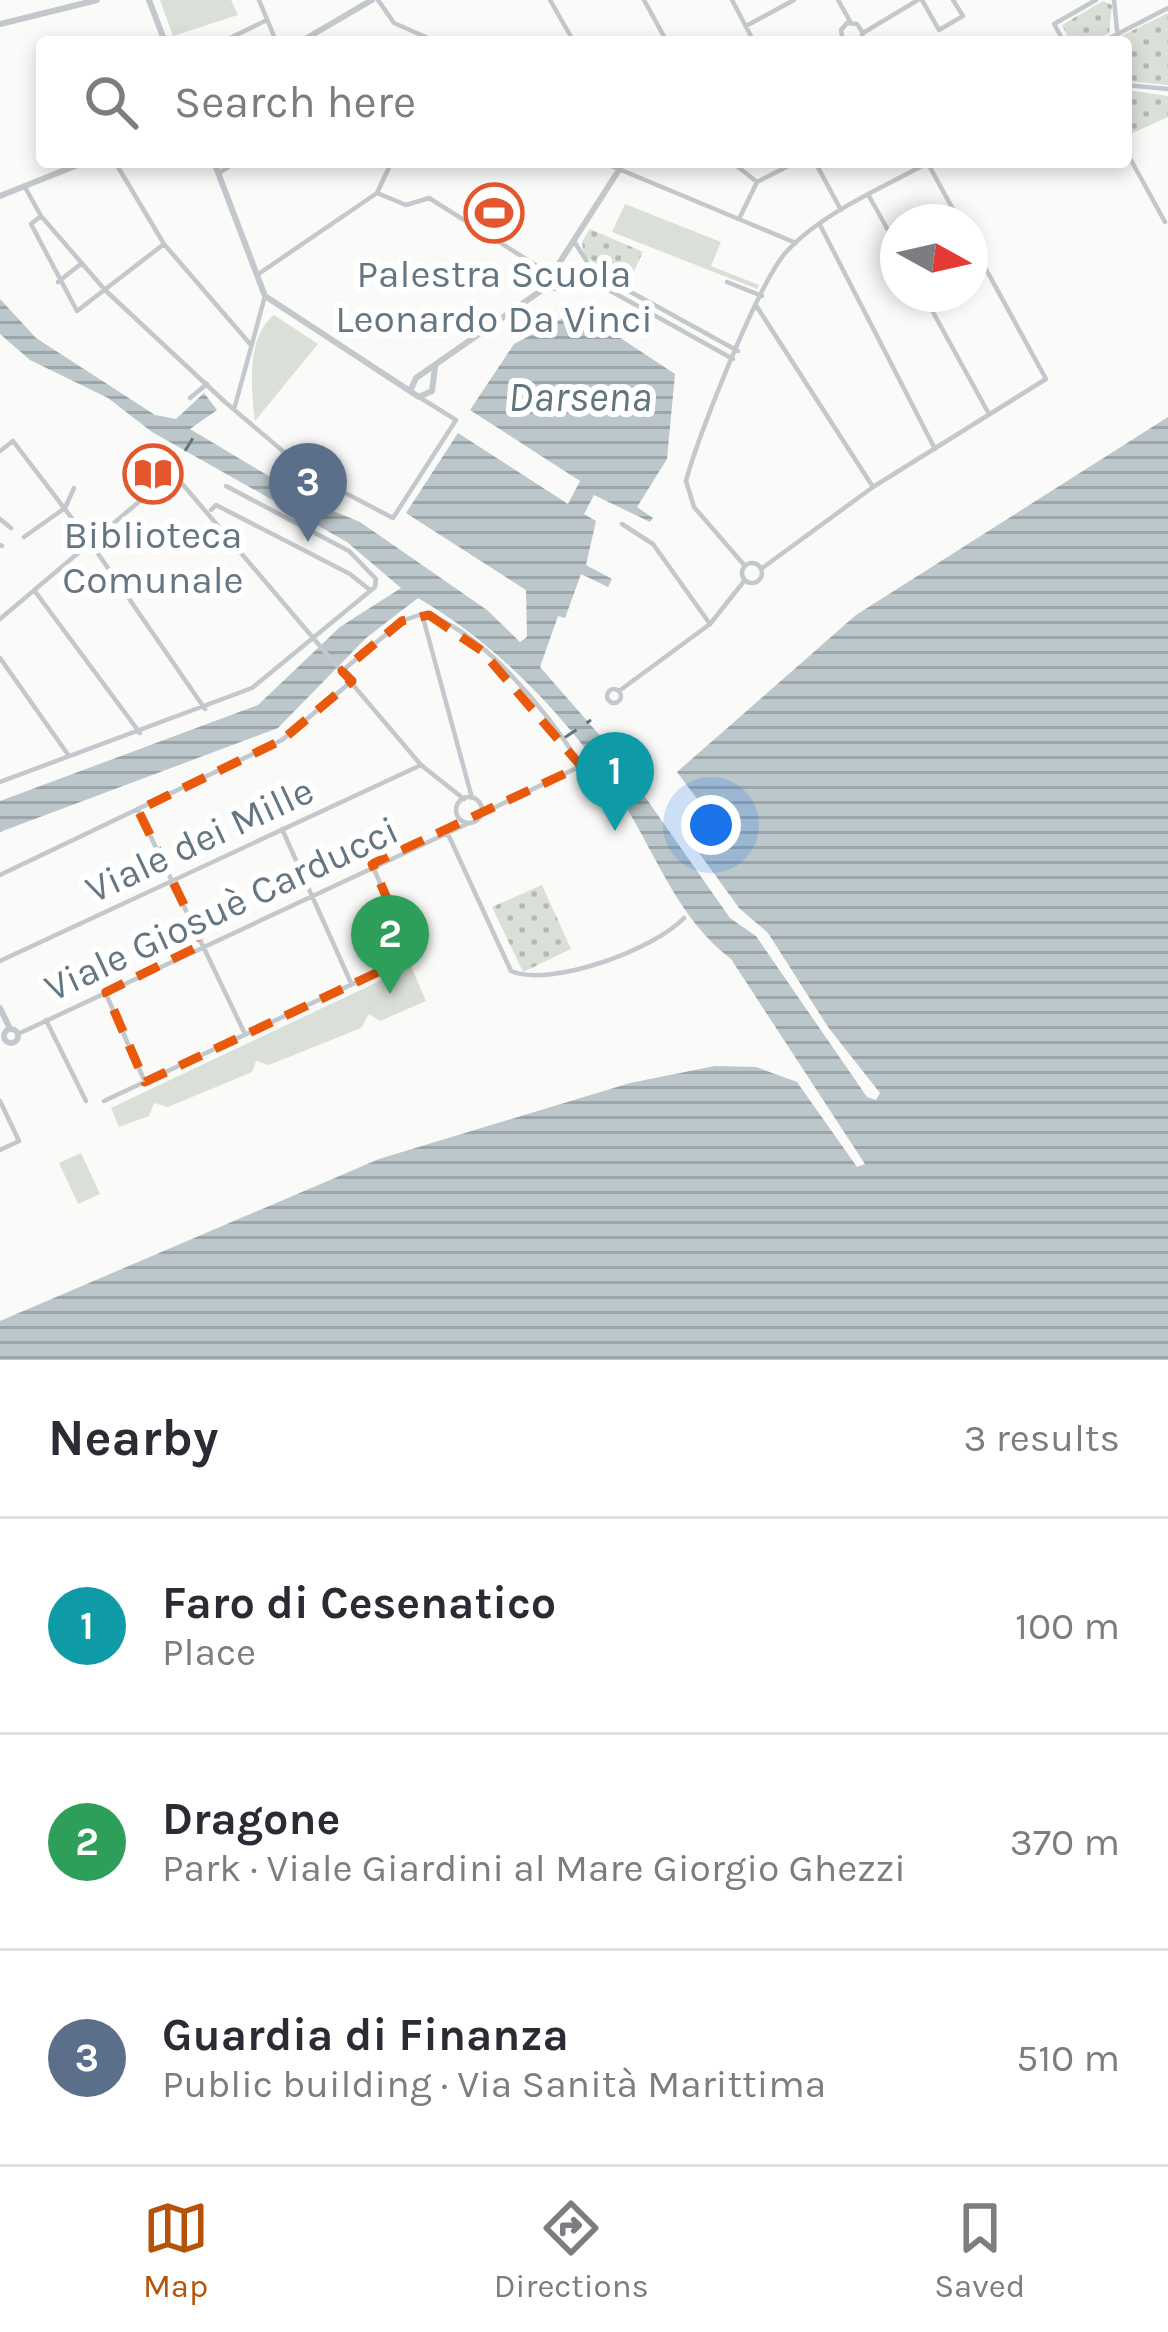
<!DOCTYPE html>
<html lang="en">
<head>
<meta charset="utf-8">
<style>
	body { margin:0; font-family:Karla,sans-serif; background:#f7f7f7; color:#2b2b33 }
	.compass { position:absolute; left:880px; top:204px; width:108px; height:108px; border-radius:50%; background:#fff; box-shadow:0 6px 18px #0003; rotate:98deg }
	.you { position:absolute; left:711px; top:825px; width:42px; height:42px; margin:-30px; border:9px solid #fff; border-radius:50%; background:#1a73e8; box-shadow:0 0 0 18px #1a73e833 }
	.badge { display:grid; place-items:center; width:78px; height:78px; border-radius:50%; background:#b45309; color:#fff; font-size:39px; font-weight:700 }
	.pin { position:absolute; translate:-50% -99px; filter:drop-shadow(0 3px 6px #0008) }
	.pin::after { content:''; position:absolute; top:63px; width:42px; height:36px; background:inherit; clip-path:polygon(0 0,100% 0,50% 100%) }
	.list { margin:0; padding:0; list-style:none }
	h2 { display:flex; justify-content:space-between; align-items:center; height:156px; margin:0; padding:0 48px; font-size:51px }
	h2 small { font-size:39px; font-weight:400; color:#7c7c81 }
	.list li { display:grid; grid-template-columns:78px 1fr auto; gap:36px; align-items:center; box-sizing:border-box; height:216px; padding:0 48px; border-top:3px solid #e1e1e2 }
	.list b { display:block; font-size:45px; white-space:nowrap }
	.list p { margin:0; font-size:39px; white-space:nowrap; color:#7c7c81 }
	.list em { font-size:39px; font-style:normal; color:#7c7c81 }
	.icon { flex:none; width:66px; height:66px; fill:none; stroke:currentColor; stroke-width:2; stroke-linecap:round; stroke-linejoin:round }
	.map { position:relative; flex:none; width:1168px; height:1360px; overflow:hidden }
	.search { position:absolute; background:#fff; box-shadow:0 6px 18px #0003; left:36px; right:36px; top:36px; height:132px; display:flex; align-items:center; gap:30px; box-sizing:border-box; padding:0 42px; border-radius:12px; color:#7c7c81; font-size:45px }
	.sheet { height:804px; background:#fff }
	nav { display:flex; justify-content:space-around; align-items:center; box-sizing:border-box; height:168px; border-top:3px solid #e1e1e2; background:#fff; font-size:33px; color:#7c7c81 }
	nav a { display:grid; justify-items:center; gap:6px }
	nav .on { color:#b45309 }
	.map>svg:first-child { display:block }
	.grass { fill:url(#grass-dots) }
	.park { fill:#dadfd7 }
	.water { fill:url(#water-rules) }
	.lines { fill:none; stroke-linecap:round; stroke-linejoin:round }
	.ferry { stroke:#60757c; stroke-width:3; stroke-dasharray:15 12; stroke-linecap:butt }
	.minor { stroke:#c3c8cc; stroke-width:4.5 }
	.tertiary { stroke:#c3c8cc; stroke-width:6 }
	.marked { fill:none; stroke:#e8590c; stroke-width:9; stroke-dasharray:24 15; stroke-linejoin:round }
	.labels { text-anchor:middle; stroke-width:12; stroke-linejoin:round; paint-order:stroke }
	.poi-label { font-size:39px; fill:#657683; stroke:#fff }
	.street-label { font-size:39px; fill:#657683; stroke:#fff }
	.water-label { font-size:42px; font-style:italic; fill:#60757c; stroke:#fff }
</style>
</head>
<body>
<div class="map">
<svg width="1168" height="1360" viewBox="0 0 1168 1360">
	<defs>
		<pattern id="grass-dots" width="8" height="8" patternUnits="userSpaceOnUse" patternTransform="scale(3)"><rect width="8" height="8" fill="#dadfd7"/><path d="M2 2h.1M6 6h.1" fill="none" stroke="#b4b9b4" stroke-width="1.8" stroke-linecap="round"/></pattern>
		<pattern id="water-rules" width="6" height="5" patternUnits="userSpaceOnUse" patternTransform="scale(3)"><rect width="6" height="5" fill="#bbc7cb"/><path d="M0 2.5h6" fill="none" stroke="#9ca6aa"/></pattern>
	</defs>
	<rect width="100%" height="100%" fill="#fafaf8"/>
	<path class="grass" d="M1103,1L1112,5L1109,33L1090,42H1070L1062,25Z
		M1168,13V85L1126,81V42H1109Z
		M1126,90L1168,96V117L1126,136Z
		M590,229L643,252L628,284L584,256L582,242Z
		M542,885L571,949L523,972L492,907Z"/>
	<path class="park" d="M160,0H231L238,15L173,36Z
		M625,204L721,242L711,266L759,285L757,289L612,232Z
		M274,315L318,344L255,421C251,389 246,337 274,315Z
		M411,966L426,1001L380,1021L369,1014L361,1028L269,1065L256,1061L252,1072L168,1107L154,1103L149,1116L119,1127L111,1108Z
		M81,1153L100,1194L78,1204L59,1163Z"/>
	<path class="water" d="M0,299L36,338L155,415L176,419L204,393L217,410L190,429L314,503L360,522L487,610L520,642L527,637L526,590L406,513L458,433L568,504L580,481L470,410L514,344L578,310L675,374L667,459L637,507L653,518L650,522L594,495L584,514L596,521L586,565L612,579L608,587L581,574L565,618L558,616L540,667L610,747L730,918L756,936L867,1097L876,1100L880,1093L828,1027L768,933L739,908L689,839L698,800L677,772L856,615L1168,417V1360H0V1321L379,1159L630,1083L715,1066L756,1067L797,1082L857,1167L865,1164L731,959C679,919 659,861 626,807C575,725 502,647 418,598L366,638L278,728L0,832V801L258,705L340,627L401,588L347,542L152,432L108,398L30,360L0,334Z"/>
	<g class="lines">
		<path class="ferry" d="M185,451L199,428
			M564,738L591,720"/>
		<path class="minor" d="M259,0L276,41
			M378,0L394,23L437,42
			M550,0L574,42
			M644,0L667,42
			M732,0L754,42
			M838,0L851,23
			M922,0L939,30L963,16L953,0
			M1114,0L1117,30
			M746,26L794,0
			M843,41L841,30L847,23L857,24L863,33
			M222,42L267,20
			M859,42L863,33L918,0
			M1064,42L1054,24L1096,0
			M1102,42L1168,8
			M1126,85L1168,89
			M1126,151L1165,222
			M115,162L164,244L251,345
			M602,162L796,243
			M732,162L757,182
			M815,162L841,210
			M927,162L960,222
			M219,173L236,162
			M26,189L41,216L105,290L225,402L311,475L393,518L456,420L419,397
			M377,193L406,205L429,198L553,276
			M869,196L898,248
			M41,216L31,224L77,311L164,244
			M740,217L757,182L796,162
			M820,225L935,449
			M575,243L593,271
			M560,266L609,280L738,351
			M560,266L584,282
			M257,275L377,193L391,163
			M58,282L82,263
			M727,282L762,296
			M542,290L591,285L609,290L733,359
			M923,294L989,414
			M757,307L873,487
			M190,398L207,384
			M235,406L265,296
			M0,451L13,441L90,542L205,709
			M211,510L216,505L350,574L370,590
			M0,519L11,528
			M622,524L653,544L710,624
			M24,537L65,508L74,488
			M0,545L2,546
			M742 573a10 10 0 1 1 20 0a10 10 0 1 1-20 0Z
			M745,566L694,507L686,481C697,438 759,281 787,251C823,212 883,188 929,162
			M761,569L873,487L1046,379L970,240
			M34,590L140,733
			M422,614L472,798
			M0,619L166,479L179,480L421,765L464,799
			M0,658L69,756
			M342,671L402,621L422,614C480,626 552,718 581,766L481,814
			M607 696a7 7 0 1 1 14 0a7 7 0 1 1-14 0Z
			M619,691L710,624L745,580
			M0,782L252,688L375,587L376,579L349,551L226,486
			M456 810a13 13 0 1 1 26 0a13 13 0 1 1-26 0Z
			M138,810L244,1032
			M282,829L351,983
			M447,832L511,971C551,988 655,949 684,918
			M0,875L282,740L352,681
			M0,961L419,766
			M106,994L145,1082
			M46,1020L86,1101
			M18,1034L469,823
			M0,1101L19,1141L0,1150
			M104,1101L412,956L373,867"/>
		<path class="tertiary" d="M149,0L165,42
			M0,24L97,0
			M276,41L277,42
			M300,42L372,0
			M839,42L842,40
			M214,162L265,296L419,397L432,391L435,367
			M0,196L85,162
			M411,389L416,378L542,290L624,162
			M0,1008L10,1029
			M4 1036a7 7 0 1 1 14 0a7 7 0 1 1-14 0Z"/>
	</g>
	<path class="marked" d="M429,615L482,651L581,766L372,864L412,956L145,1082L106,992L203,944L138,810L282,740L352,681L342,671L402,621Z"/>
	<defs>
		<symbol id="stadium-ring" viewBox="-11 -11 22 22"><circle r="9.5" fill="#fff" stroke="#e4572e" stroke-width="1.5"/><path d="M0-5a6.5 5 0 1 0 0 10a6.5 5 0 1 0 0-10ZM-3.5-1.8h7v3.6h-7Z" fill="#e4572e"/></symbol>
		<symbol id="library-ring" viewBox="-11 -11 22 22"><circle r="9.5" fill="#fff" stroke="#e4572e" stroke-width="1.5"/><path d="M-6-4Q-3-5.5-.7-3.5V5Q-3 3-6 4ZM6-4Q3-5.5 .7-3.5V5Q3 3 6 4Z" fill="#e4572e"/></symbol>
	</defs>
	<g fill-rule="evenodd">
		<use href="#stadium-ring" x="461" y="180" width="66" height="66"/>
		<use href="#library-ring" x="120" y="441" width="66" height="66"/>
	</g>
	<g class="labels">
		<g class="poi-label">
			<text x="494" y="287">Palestra Scuola<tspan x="494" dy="45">Leonardo Da Vinci</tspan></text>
			<text x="153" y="548">Biblioteca<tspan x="153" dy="45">Comunale</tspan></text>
		</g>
		<g class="street-label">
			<text transform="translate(199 839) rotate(-25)" y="14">Viale dei Mille</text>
			<text transform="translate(221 908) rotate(-25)" y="14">Viale Giosuè Carducci</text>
		</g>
		<g class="water-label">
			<text x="580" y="411">Darsena</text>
		</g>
	</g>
</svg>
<svg class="compass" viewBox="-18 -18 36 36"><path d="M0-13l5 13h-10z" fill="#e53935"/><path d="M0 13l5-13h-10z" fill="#7c7c81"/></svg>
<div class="you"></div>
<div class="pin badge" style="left:615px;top:831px;background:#0f9aa8">1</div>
<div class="pin badge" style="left:390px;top:994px;background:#2e9e5b">2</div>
<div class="pin badge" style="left:308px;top:542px;background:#5c6f8a">3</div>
<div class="search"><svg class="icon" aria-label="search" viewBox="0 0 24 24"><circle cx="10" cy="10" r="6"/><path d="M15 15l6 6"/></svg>Search here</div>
</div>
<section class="sheet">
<h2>Nearby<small>3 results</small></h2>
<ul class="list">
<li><span class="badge" style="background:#0f9aa8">1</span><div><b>Faro di Cesenatico</b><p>Place</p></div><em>100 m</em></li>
<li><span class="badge" style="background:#2e9e5b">2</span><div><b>Dragone</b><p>Park · Viale Giardini al Mare Giorgio Ghezzi</p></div><em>370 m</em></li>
<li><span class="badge" style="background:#5c6f8a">3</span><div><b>Guardia di Finanza</b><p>Public building · Via Sanità Marittima</p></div><em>510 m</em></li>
</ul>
</section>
<nav>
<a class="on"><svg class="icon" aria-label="map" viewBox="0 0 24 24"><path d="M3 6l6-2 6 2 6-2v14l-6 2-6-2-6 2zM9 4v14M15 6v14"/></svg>Map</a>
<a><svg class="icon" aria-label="directions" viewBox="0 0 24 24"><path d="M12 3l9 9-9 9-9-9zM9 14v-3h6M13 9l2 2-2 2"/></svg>Directions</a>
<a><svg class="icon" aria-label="saved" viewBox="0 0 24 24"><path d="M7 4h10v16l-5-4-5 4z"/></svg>Saved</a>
</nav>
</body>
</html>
